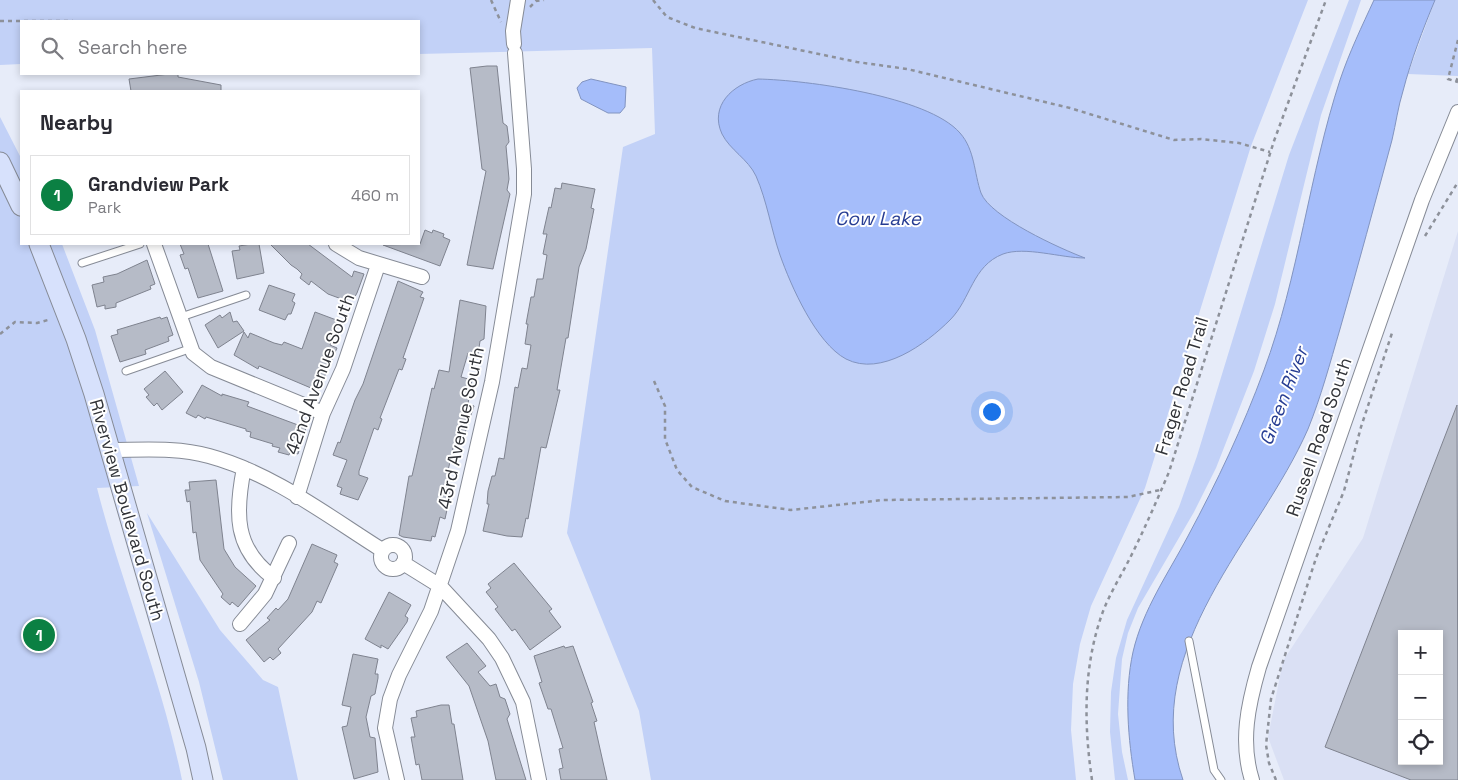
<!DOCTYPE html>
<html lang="en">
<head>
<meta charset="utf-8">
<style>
	body { margin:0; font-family:"Space Grotesk",sans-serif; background:#f2f2f3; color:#2b2b33 }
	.controls { position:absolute; right:15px; bottom:15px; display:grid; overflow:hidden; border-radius:0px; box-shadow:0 2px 8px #0003 }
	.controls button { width:45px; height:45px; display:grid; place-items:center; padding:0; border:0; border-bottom:1px solid #e1e1e2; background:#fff; color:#2b2b33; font:25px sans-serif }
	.you { position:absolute; left:991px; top:411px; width:18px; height:18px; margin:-12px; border:4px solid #fff; border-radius:50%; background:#1a73e8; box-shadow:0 0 0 8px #1a73e833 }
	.badge { display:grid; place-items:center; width:32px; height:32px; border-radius:50%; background:#0b8043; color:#fff; font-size:16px; font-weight:700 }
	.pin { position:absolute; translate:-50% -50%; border:2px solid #fff; box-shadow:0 1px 5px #0006 }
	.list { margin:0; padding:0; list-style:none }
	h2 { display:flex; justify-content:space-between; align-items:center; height:65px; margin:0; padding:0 20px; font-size:21px }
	h2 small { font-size:16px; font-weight:400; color:#7c7c81 }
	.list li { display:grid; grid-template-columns:32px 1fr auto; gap:15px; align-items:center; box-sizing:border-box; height:80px; margin:0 10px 10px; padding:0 10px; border:1px solid #e1e1e2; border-radius:0px }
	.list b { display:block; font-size:19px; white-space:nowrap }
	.list p { margin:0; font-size:16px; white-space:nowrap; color:#7c7c81 }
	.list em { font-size:16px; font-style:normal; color:#7c7c81 }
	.icon { flex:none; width:28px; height:28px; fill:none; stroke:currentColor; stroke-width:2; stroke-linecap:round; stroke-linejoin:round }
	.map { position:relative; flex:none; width:1458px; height:780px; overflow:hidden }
	.search { position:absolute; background:#fff; box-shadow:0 2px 8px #0003; left:20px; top:20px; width:400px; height:55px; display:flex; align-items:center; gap:12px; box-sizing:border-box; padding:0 18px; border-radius:0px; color:#7c7c81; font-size:19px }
	.panel { position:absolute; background:#fff; box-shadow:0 2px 8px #0003; left:20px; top:90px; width:400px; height:155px; border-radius:0px }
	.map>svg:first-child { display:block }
	.built { fill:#dae0f4; fill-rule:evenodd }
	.green { fill:#c2d1f7 }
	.water { fill:#a5bdfa; stroke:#8294c0 }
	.building { fill:#b6bbc7; stroke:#7f838f; fill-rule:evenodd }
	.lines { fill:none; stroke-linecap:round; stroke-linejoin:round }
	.lane-casing { stroke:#868b96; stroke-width:9 }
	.street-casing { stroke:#868b96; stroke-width:16 }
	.secondary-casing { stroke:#868b96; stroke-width:21 }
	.path { stroke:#8d919a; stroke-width:2.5; stroke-dasharray:4 4; stroke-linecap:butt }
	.lane { stroke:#fff; stroke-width:7 }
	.street { stroke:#fff; stroke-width:14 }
	.secondary { stroke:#d7e1fc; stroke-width:19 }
	.labels { text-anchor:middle; stroke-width:4; stroke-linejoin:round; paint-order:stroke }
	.street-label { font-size:18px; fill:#313338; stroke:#fff }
	.water-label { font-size:19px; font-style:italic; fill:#273d93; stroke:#fff }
</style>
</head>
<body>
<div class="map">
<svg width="1458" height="780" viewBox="0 0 1458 780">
	<rect width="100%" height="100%" fill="#e7ecf9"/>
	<path class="built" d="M1458,231V780H1284L1268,737L1283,661L1363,538ZM1402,634H1439V761H1402Z"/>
	<path class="green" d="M0,0H1308L1251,146L1145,488L1091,606L1080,644L1073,684L1071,730L1076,780H651L639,711L567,533L623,147L655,134L652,48L419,54V21H21V64L0,65Z
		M1349,0H1361L1321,115L1275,304L1254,371L1216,468L1194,512L1138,608L1128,633L1122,659L1118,714L1122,752L1128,780H1115L1110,732L1111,692L1116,658L1127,620L1179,507L1197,456L1289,155Z
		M1435,0H1458V76L1408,74Z
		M0,117L21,158V244H62L95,330L139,486L97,488C122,586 162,680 182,780H0Z
		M147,513L220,630L263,680L278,687L298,780H223L199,682Z"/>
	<path class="water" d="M1374,0H1435C1423,29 1411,60 1403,91C1398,107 1396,123 1392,140C1375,203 1358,266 1340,329C1330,363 1321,397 1308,429C1260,539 1138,649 1183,780H1135C1128,739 1124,693 1133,652C1143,609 1168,574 1188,536C1217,482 1243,427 1264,370C1299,276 1309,175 1340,80C1349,53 1362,26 1374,0Z
		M591,79L626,87L625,107L620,113H608L581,99L577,88L582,82Z
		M758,79C806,80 928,96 960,133C975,150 974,173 981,193C990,217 1061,249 1085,258C1061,258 1025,246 1003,254C972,266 971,299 950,320C926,344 881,377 846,359C816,343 791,286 780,255C771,229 767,201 756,176C748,159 730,150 722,134C709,106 733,84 758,79Z"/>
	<path class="building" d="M487,66H497L503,123L507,126L509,142L506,146L509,179L507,190L510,194L493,269L467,265L486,171L482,169L470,68Z
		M169,74H178V77L221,85V91H131L129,79Z
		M562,183L595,189L591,208L594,209L586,249L579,267L568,338H566L557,390H560L546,448L541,447L528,519L526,518L522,537L507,536L483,531L489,504H487L488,491L492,476H495L499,458L504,459L515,387L518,388L522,368L527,369L531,345L525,344L528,324H526L531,297H534L537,279H543L547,255L543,254L547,234H543L549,207L551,208L555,188L561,189Z
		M425,230L432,233L433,230L444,234L443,237L450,240L440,266L383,245L420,244Z
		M180,244H208L223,291L198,298L188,268L185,269L180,255L184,254Z
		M251,244H259L264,273L237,279L232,251L240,250L239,246Z
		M270,244H308L352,277L354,271L364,274L357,293L353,300L348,298L347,301L328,294L311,281L309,285L300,278L302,274L297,269L291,265Z
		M147,260L155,284L150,286L151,289L116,303V307L105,309V305L97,307L92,285L104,282L103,277L117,274Z
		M398,281L423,292L420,297L424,298L403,358L406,359L402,370L399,369L380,418L382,419L378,430L374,428L359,471V475L368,478L358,500L340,494L342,488L337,486L347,460L333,455L338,442L340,443L355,400L363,384Z
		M269,285L295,294L292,301L295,303L291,314H288L285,320L259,310Z
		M460,300L486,306L484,339L480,341L478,355L468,353L461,377L472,380L468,404L474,406L465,433L461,432L457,446L454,444L447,475H449L446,490L451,491L445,519L440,517L435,537L432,536L431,541L403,537L399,535L409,476H412L432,388L434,389L439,370L449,372Z
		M230,312L233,322L237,321L244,331L218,348L205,325L220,315L222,318Z
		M315,312L339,321L330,345L337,348L318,391L259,366L258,369L234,355L244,332L248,338L250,333L274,343L282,345L284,342L302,349Z
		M160,317L161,319L167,317L173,335L168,337L169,341L145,350L146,354L120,362L111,336L118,334L117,330Z
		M165,371L183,392L162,410L157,403L154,406L146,397L149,395L144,389Z
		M202,385L222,396V394L249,402L247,406L306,428L298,454L290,452L289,455L278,452L280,448L272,446L273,444L250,437L251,432L246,431V429L206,417L205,419L198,415L196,418L186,413Z
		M1457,405L1458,780H1411L1325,747ZM1402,634H1439V761H1402Z
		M216,480L224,549L235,567L256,586L238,607L232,602L230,605L221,597L223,594L200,560L196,532L193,533L190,501L187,502L185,490H190L189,482Z
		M312,544L337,555L334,562L338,564L321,603L317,601L312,612L278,649L281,653L273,660L270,657L264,662L246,640L270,620L267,618L276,608L278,610L288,599Z
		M514,563L552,609L549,611L561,627L530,650L515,629L512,631L495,609L498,607L486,592L491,588L488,584Z
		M389,592L411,605L405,616L408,618L407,622L388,649L381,645V648L365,639Z
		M467,643L486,666L478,672L490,686L496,684L500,697L505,699L510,714L507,719L526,780H496L488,741L469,686L446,657Z
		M564,646L565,648L573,646L593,702L591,703L597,721L594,722L607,780H561L559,769L563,768L559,749L563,748L551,709H548L539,683L542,682L534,656Z
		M353,654L378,659L375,674H378V678L375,694L371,696L366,717L370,737L375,738L378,772L354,779L342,727L347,726L351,707L342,705Z
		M441,705H449L452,724H454L463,780H422L419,764L416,765L411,737H415L411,718L417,717L416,711Z"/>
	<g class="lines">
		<defs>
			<path id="lane" d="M82,263L140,244
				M181,317L246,295
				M126,371L192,348
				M1189,641L1214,770L1221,780"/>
			<path id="street" d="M514,44L513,31L518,0
				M154,244L193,353L211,367L323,413
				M336,244L359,258L422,277
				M110,450C142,450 177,447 209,456C272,473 328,516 382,550
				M244,468C235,513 234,549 274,578
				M297,497L323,413L343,369L378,265
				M381 557a12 12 0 1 1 24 0a12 12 0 1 1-24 0Z
				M403,563L440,586L489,639L502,658L523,702L539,780
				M240,624L265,594L289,543
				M397,780L385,728L390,699L399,675L431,611L458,531L492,382L524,194V169L515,53
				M1252,780C1240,742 1248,705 1259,667L1422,200L1458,112"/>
			<path id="secondary" d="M0,162L21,206
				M39,244L76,339L94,394L196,748L203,780"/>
		</defs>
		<use href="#lane" class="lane-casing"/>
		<use href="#street" class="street-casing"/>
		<use href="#secondary" class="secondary-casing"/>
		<path class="path" d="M491,0L501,22
			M653,0L667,17L695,28L857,62L907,69L1070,108L1174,140L1201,139L1239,143L1270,152
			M530,7L536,1L544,0
			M0,21H73
			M1458,40L1448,79L1458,82
			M1456,82L1458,77
			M1425,236L1458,182
			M0,334L15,322L37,323L48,320
			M654,381L665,406V439L677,470L692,487L725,501L791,510L883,500L1128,497L1160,490
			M1092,780C1084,726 1083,670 1101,617C1108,596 1121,576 1131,556C1145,528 1157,500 1169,472L1274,141L1326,0
			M1276,780L1269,763L1266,745L1271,699L1316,558L1344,491L1361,427L1392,333"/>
		<use href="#lane" class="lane"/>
		<use href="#street" class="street"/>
		<use href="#secondary" class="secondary"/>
	</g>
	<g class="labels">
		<g class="street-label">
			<text transform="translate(320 374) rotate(-70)" y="6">42nd Avenue South</text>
			<text transform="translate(1182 386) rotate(-73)" y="6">Frager Road Trail</text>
			<text transform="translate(461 428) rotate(-78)" y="6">43rd Avenue South</text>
			<text transform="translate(1319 437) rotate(-71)" y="6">Russell Road South</text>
			<text transform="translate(127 510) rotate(74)" y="6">Riverview Boulevard South</text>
		</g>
		<g class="water-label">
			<text x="878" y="225">Cow Lake</text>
			<text transform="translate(1283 396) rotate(-69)" y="7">Green River</text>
		</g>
	</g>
</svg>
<div class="controls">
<button>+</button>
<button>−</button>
<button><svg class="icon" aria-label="locate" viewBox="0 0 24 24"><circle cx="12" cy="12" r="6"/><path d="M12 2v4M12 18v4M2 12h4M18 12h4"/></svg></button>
</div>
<div class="you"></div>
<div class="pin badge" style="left:39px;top:635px">1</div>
<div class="search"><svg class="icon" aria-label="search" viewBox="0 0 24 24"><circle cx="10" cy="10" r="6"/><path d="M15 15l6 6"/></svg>Search here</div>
<section class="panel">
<h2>Nearby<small></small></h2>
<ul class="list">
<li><span class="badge">1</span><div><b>Grandview Park</b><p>Park</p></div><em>460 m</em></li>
</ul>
</section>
</div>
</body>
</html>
